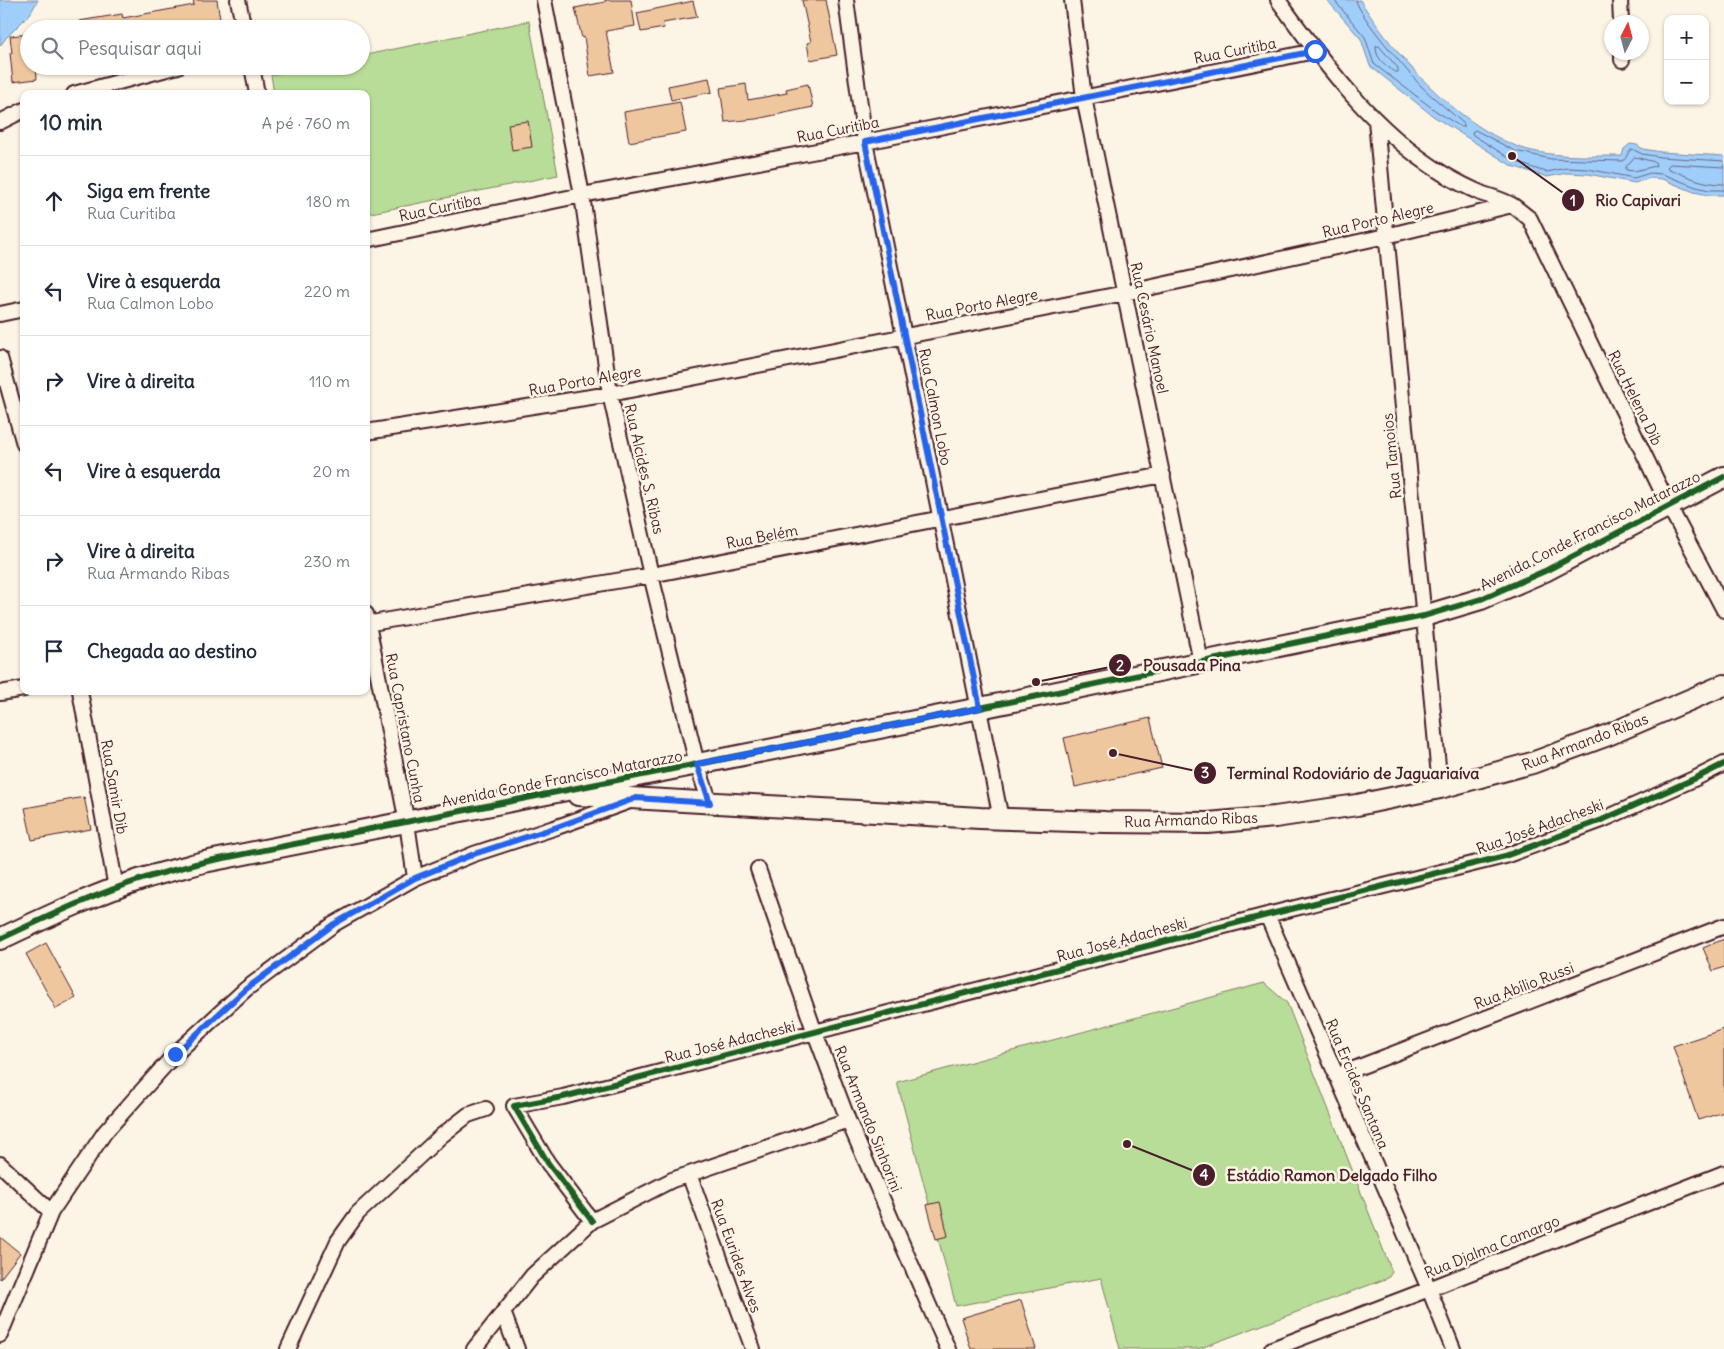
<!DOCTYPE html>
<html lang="pt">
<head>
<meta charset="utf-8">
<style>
	body { margin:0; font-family:Delius,sans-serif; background:#f6f6f7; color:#1f2937 }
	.controls { position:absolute; right:15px; top:15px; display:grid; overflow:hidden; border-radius:10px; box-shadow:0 1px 4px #0004 }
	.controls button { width:45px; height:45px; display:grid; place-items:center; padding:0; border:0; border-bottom:1px solid #e0e1e3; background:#fff; color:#1f2937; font:25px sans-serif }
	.compass { position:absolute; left:1604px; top:15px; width:45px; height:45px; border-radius:50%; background:#fff; box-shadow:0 1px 4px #0004; rotate:6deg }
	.stop { position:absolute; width:15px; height:15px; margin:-11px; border:4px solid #2563eb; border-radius:50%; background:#fff }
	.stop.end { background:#2563eb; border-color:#fff; box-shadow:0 1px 5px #0008 }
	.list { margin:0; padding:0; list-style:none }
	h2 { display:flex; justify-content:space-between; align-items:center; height:65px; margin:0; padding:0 20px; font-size:21px }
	h2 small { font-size:16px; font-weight:400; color:#747a83 }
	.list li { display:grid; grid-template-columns:32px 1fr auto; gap:15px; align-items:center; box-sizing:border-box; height:90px; padding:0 20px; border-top:1px solid #e0e1e3 }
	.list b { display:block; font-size:19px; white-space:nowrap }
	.list p { margin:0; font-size:16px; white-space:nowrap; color:#747a83 }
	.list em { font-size:16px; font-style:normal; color:#747a83 }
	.icon { flex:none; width:28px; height:28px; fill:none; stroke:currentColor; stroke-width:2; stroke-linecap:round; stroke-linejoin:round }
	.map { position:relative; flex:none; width:1724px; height:1349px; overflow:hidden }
	.search { position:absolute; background:#fff; box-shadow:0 1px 4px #0004; left:20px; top:20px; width:350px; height:55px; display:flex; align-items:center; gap:12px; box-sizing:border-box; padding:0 18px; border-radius:28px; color:#747a83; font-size:19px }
	.panel { position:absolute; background:#fff; box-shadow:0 1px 4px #0004; left:20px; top:90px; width:350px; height:605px; border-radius:10px }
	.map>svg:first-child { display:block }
	.green { fill:#b8dd98; stroke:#817e62 }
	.water { fill:#9fcefa; stroke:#7d88a7 }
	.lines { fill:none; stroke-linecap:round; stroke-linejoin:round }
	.shore { stroke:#6c657e; stroke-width:1 }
	.building { fill:#efc79f; stroke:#4a1f2b }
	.street-casing { stroke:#4a1f2b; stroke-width:18 }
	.secondary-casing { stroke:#4a1f2b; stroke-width:24 }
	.street { stroke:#fcf5e5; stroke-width:14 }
	.secondary { stroke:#fcf5e5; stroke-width:20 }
	.cycleway-casing { stroke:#fcf5e5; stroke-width:9 }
	.cycleway { stroke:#1b5e20; stroke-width:6 }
	.route { stroke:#2563eb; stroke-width:6 }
	.labels { text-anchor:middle; stroke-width:5; stroke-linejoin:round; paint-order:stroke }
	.street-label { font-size:15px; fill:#4a1f2b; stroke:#fcf5e5 }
	.leader { fill:none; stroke:#4a1f2b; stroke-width:2 }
	.callout-dot { fill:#4a1f2b; stroke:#fcf5e5; stroke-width:2 }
	.mark-label { font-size:15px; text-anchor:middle; font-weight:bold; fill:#fff }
	.callout-label { font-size:16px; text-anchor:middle; font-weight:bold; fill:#4a1f2b; stroke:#fcf5e5; stroke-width:5; stroke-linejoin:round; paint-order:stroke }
</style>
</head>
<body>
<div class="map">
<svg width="1724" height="1349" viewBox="0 0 1724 1349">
	<rect width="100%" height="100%" fill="#fcf5e5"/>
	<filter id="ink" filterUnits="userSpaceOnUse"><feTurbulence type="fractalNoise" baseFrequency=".02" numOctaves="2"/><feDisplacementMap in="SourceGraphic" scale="10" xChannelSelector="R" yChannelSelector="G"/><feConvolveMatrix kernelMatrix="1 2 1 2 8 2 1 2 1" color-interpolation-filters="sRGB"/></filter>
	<g filter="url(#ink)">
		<path class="green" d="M529,21L558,175L366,214V94H274L271,75L311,66H361V56Z
			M1264,983L1287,1003L1392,1272L1388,1278L1198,1349H1120L1101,1278L956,1306L897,1082Z"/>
		<path class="water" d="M0,0H38L30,14L6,38L0,46Z
			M1327,0H1360C1394,55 1455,122 1516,146C1546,158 1590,156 1622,156L1624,149L1630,144L1637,145L1643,149L1661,152L1724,156V195H1708L1694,192L1662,179L1650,178L1635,183L1588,174L1567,173L1547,177L1512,166L1433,116L1370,66L1361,39Z"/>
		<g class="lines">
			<path class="shore" d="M1334,0L1365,37L1374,64L1436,111L1461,127H1464V124C1450,111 1434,99 1421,86C1408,72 1358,15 1356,0
				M1376,46H1379L1398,68V72H1395C1385,65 1375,58 1376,46Z
				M1635,157L1655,162L1656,166L1634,171L1626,170V167Z
				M1724,161L1660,157L1642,154L1632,149C1626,152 1628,159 1622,161L1551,159L1515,151L1475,130L1472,132L1473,135L1514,161L1539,170L1547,172L1567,168L1588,169L1634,178L1650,173L1662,174L1696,187L1709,190H1724
				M1724,167L1670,164L1667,167L1669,169C1689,177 1702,184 1724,184"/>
		</g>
		<path class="building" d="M193,0H217L221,26L202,29H79V21L122,14L123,18L150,13L194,5Z
			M605,0H631L635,26L606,31L614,72L590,76L584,37L582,38L575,8L605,2Z
			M802,0H826L837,55L810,60L807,43L811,42Z
			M693,1L697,17L663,23L664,28L641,32L637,13Z
			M29,34V66H36L37,79L13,82L10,53H12L10,36Z
			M709,78L712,92L671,100L668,86Z
			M746,84L748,100L787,93L786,89L808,84L813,107L756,119L725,122L720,88Z
			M680,102L686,132L629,142L624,112Z
			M528,121L532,147L512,150L508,124Z
			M1150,718L1162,768L1075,787L1064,738Z
			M84,797L91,829L32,840L25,808Z
			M1724,939V967L1713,971L1703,948Z
			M46,943L76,998L56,1009L26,954Z
			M1724,1029V1112L1698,1120L1673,1046Z
			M940,1202L948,1236L936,1239L927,1205Z
			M0,1237L20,1253L0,1279Z
			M1021,1300L1036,1349H971L961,1318Z"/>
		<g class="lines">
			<defs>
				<path id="street" d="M238,0L244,29
					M544,0L582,195L610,394L651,575L697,764L710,803
					M846,0L865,142L1001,819
					M1072,0L1084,98L1201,662
					M1278,0C1324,64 1374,131 1442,173C1455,181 1469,188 1483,194C1493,197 1503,200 1512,205C1518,209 1524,214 1530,219L1669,506L1724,610
					M1620,0L1621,22
					M1622,52V60
					M252,66L257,94
					M74,94L178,66
					M1376,120C1395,343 1420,565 1440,788
					M0,122L24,110
					M366,240L582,195L865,142L1315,51
					M0,314L24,309
					M0,358L24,444
					M366,432L610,394L1125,293L1386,236L1512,205
					M366,614L407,823L415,878
					M366,624L651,575L1163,475
					M80,691L116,888
					M0,693L24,689
					M758,869L815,1033L848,1120L948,1349
					M1267,915L1429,1289L1453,1349
					M1336,1076L1724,926
					M0,1164L51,1212
					M689,1174L753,1349
					M592,1221L548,1163L514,1106L563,1097L602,1087L1267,915L1505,856L1602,820L1696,778L1724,764
					M503,1312L517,1349
					M0,1335L51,1212L105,1132L175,1054L246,989L334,924L415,878L474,854L557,827L630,801
					M288,1349L338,1241L358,1213L441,1136L468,1115L486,1109
					M474,1349L532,1276L592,1221L672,1180L848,1120
					M1272,1349L1429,1289L1724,1173"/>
				<path id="secondary" d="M578,795L980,818L1105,822L1208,823L1275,817L1357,805L1440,788L1532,763L1608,735L1724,685
					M0,939C47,917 95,894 145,878C164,872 185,867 204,862L980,708L1424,616L1481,599L1547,570L1724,477"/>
			</defs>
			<use href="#street" class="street-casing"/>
			<use href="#secondary" class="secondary-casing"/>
			<use href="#street" class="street"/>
			<use href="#secondary" class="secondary"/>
			<defs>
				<path id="cycleway" d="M0,939C47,917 95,894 145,878C164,872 185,867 204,862L980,708L1424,616L1481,599L1547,570L1724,477
					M592,1221L548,1163L514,1106L563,1097L602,1087L1267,915L1505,856L1602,820L1696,778L1724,764"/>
			</defs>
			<use href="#cycleway" class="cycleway-casing"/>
			<use href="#cycleway" class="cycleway"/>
		</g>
	</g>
	<g class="lines" filter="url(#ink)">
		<path class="route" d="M175,1054L246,989L334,924L415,878L474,854L557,827L636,798L710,803L697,764L980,708L865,142L1315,51"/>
	</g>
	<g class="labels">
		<g class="street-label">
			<text transform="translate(1235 51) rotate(-11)" y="5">Rua Curitiba</text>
			<text transform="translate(838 130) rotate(-11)" y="5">Rua Curitiba</text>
			<text transform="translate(440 208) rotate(-12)" y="5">Rua Curitiba</text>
			<text transform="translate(1378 220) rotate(-13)" y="5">Rua Porto Alegre</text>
			<text transform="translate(982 305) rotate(-11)" y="5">Rua Porto Alegre</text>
			<text transform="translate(1149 328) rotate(78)" y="5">Rua Cesário Manoel</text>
			<text transform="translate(585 381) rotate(-10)" y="5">Rua Porto Alegre</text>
			<text transform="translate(1635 398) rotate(64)" y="5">Rua Helena Dib</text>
			<text transform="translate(935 407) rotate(79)" y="5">Rua Calmon Lobo</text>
			<text transform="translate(1392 456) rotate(-96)" y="5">Rua Tamoios</text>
			<text transform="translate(644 469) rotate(77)" y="5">Rua Alcides S. Ribas</text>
			<text transform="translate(1590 531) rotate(-27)" y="5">Avenida Conde Francisco Matarazzo</text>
			<text transform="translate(762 537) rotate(-11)" y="5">Rua Belém</text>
			<text transform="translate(405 728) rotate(79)" y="5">Rua Capristano Cunha</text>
			<text transform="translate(1585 742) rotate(-21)" y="5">Rua Armando Ribas</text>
			<text transform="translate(562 779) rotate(-11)" y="5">Avenida Conde Francisco Matarazzo</text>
			<text transform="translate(114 787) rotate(80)" y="5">Rua Samir Dib</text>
			<text transform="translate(1191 820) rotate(-2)" y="5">Rua Armando Ribas</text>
			<text transform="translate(1540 827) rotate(-20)" y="5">Rua José Adacheski</text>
			<text transform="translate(1122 940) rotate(-15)" y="5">Rua José Adacheski</text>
			<text transform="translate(1524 986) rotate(-21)" y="5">Rua Abílio Russi</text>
			<text transform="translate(730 1042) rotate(-14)" y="5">Rua José Adacheski</text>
			<text transform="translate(1357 1084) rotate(67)" y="5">Rua Ercides Santana</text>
			<text transform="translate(868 1119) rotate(68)" y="5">Rua Armando Sinhorini</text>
			<text transform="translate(1492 1247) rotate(-22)" y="5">Rua Djalma Camargo</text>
			<text transform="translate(736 1256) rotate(70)" y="5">Rua Eurides Alves</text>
		</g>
	</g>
	<path class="leader" d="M1512 156L1573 200M1036 682L1120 665M1113 753L1205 773M1127 1144L1204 1175"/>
	<g class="callout-dot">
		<circle cx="1512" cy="156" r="5"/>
		<circle cx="1036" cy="682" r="5"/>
		<circle cx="1113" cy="753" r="5"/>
		<circle cx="1127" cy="1144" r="5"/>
		<circle cx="1573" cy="200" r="12"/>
		<circle cx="1120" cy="665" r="12"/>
		<circle cx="1205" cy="773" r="12"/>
		<circle cx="1204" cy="1175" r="12"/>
	</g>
	<g class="mark-label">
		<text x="1573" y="206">1</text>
		<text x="1120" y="671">2</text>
		<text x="1205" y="778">3</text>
		<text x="1204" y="1180">4</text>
	</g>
	<g class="callout-label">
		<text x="1638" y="206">Rio Capivari</text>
		<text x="1192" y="671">Pousada Pina</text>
		<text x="1353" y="779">Terminal Rodoviário de Jaguariaíva</text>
		<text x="1332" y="1181">Estádio Ramon Delgado Filho</text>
	</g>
</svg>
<div class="controls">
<button>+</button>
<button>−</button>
</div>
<svg class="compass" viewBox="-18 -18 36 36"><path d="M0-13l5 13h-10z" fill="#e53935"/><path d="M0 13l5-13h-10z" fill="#747a83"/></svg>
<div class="stop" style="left:1315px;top:51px"></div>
<div class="stop end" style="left:175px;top:1054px"></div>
<div class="search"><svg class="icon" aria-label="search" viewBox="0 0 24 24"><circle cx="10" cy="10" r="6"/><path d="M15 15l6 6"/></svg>Pesquisar aqui</div>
<section class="panel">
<h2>10 min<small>A pé · 760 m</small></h2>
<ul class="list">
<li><svg class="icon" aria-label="ahead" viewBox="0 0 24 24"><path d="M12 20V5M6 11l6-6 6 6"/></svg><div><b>Siga em frente</b><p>Rua Curitiba</p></div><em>180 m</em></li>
<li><svg class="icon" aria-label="left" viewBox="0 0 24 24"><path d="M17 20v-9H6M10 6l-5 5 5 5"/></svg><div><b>Vire à esquerda</b><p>Rua Calmon Lobo</p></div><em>220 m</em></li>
<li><svg class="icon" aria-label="right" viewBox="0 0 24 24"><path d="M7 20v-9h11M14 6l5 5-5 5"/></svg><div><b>Vire à direita</b></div><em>110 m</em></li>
<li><svg class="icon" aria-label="left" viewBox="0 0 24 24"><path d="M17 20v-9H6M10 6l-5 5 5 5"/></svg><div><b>Vire à esquerda</b></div><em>20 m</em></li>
<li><svg class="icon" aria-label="right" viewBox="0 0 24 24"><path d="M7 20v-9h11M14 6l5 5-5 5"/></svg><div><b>Vire à direita</b><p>Rua Armando Ribas</p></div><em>230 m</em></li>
<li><svg class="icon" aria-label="arrive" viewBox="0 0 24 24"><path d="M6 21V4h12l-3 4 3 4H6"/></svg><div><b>Chegada ao destino</b></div></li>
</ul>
</section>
</div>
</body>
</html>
